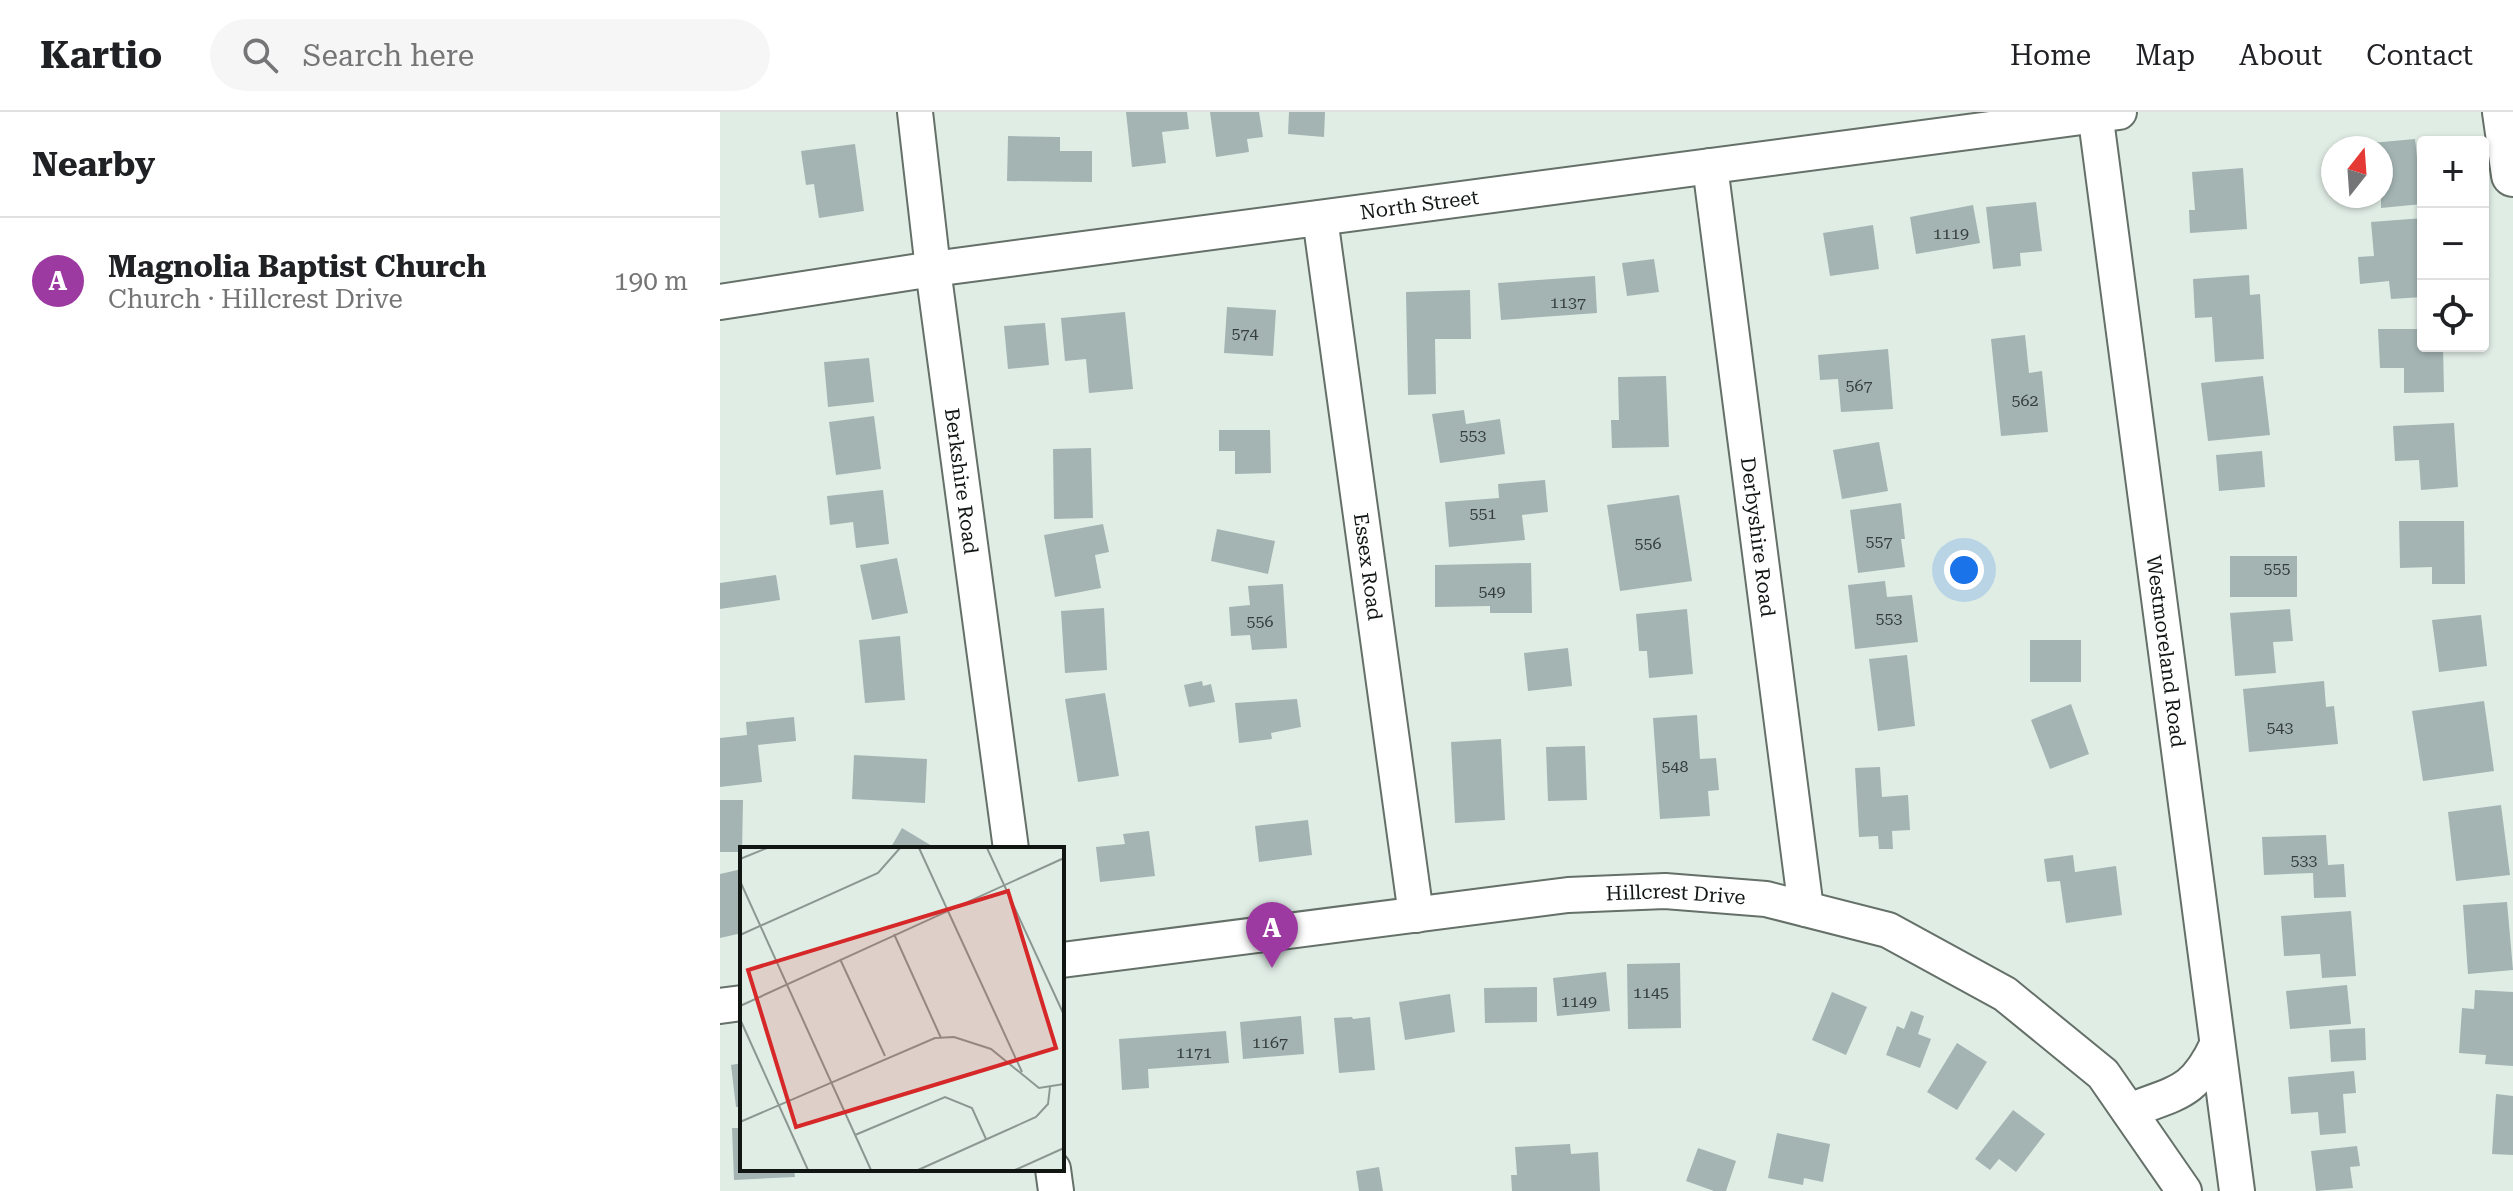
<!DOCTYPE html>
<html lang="en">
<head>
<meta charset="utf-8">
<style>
	body { margin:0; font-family:"Roboto Serif",serif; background:#f6f6f6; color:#202124 }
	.controls { position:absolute; right:24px; top:24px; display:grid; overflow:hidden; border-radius:8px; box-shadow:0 2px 6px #0004 }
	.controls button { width:72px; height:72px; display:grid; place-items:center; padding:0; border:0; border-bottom:2px solid #e0e0e0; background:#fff; color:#202124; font:40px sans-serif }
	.compass { position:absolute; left:1601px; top:24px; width:72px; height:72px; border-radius:50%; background:#fff; box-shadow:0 2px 6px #0004; rotate:17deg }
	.you { position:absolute; left:1244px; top:458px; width:28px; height:28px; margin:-20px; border:6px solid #fff; border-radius:50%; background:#1a73e8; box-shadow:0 0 0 12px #1a73e833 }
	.badge { display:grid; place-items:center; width:52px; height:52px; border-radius:50%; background:#9c3aa1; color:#fff; font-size:26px; font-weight:700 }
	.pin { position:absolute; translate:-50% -66px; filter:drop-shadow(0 2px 4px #0008) }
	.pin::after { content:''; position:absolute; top:42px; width:28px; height:24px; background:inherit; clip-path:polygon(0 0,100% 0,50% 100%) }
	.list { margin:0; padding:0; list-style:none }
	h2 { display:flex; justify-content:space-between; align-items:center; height:104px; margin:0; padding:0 32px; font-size:34px }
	h2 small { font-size:26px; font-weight:400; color:#757577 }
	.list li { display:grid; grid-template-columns:52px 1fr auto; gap:24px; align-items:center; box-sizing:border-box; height:128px; padding:0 32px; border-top:2px solid #e0e0e0 }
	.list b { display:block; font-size:30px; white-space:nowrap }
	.list p { margin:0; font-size:26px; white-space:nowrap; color:#757577 }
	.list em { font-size:26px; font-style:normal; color:#757577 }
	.icon { flex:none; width:44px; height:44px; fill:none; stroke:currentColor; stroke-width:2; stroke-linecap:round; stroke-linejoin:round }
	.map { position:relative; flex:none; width:1793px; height:1079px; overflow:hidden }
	header { display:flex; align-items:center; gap:48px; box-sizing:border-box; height:112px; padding:0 40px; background:#fff; border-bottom:2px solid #e0e0e0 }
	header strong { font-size:38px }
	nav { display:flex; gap:44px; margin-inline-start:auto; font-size:28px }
	.search { width:560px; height:72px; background:#f6f6f6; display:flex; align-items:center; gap:20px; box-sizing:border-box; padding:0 28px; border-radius:44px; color:#757577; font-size:30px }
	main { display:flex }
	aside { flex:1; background:#fff }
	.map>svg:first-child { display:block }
	.building { fill:#a3b4b3 }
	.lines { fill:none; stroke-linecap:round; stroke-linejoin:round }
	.minor-casing { stroke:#647068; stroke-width:38 }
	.tertiary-casing { stroke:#647068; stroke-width:46 }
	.minor { stroke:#fff; stroke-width:34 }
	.tertiary { stroke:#fff; stroke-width:42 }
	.labels { text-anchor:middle; stroke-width:7; stroke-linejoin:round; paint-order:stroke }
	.number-label { font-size:16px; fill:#363e3b }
	.street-label { font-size:20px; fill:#111613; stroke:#fff }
	.inset-road { fill:none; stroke:#8d9791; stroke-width:2 }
	.view { fill:#d62828; fill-opacity:0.15; stroke:#d62828; stroke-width:4 }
	.inset-edge { fill:none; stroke:#111613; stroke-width:4 }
</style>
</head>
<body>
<header>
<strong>Kartio</strong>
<div class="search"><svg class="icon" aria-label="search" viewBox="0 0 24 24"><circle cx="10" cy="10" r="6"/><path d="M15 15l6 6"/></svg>Search here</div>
<nav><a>Home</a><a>Map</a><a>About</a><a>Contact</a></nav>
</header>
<main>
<aside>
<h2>Nearby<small></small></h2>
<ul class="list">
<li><span class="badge">A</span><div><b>Magnolia Baptist Church</b><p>Church · Hillcrest Drive</p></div><em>190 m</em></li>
</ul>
</aside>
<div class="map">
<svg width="1793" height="1079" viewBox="0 0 1793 1079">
	<rect width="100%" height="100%" fill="#e0ede5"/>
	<path class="building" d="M406,0H467L469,17L442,20L446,51L412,55Z
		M490,0H539L543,25L527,27L529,40L496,45Z
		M569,0H605L604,25L568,22Z
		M288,24L340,25V39H372V70L287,69Z
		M1695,27L1702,92L1661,96V36H1640V32Z
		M135,32L144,99L99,106L94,72L86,73L81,39Z
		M1523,56L1527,117L1470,121L1469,98H1475L1472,60Z
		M1316,90L1322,139L1300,141L1301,154L1273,157L1266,95Z
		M1253,93L1260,131L1196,142L1190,105Z
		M1703,106V185L1671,187L1669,169L1640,172L1638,145L1654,144L1651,110Z
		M1153,113L1159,157L1110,164L1103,121Z
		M934,147L939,180L907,184L902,151Z
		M1529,163L1530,183L1540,182L1544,247L1495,250L1492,205L1475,206L1473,167Z
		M875,164L877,201L781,208L778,171Z
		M750,178L751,227H715L716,282L688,283L686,180Z
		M507,195L556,198L553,244L504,241Z
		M405,200L413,277L369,281L366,247L345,249L341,206Z
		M325,211L329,253L288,257L284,214Z
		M1658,217H1703V234H1723L1724,280L1684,281V256H1660Z
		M1305,223L1309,261L1322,259L1328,320L1281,324L1271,227Z
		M1168,237L1173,297L1121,300L1118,267L1100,268L1098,243Z
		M149,246L154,290L108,295L104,250Z
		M946,264L949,335L892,336L891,308H899L898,265Z
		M1543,264L1550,323L1488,329L1481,271Z
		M744,298L746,312L780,307L785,342L720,351L712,302Z
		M154,304L161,357L116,363L109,310Z
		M1734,311L1738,375L1701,378L1699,348L1675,349L1673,314Z
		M499,318H550L551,361L515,362V339H499Z
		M1159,330L1168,379L1122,387L1113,338Z
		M371,336L373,406L334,407L333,337Z
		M1542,339L1545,375L1499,379L1496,343Z
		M825,368L828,400L802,403L805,428L729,435L725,390L779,386L778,372Z
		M163,378L169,432L136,436L133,410L110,413L107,384Z
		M959,383L972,469L900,479L887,393Z
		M1181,391L1185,427H1181L1185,455L1138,461L1130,398Z
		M1679,409H1744L1745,472H1712V455L1680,456Z
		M383,412L389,440L375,443L381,476L335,485L324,423Z
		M497,417L555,429L548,462L491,449Z
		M1510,444H1577V485H1510Z
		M177,446L188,501L152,508L140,453Z
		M811,451L812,501H770V494L715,495V453Z
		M56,463L60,488L0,497V471Z
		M1165,469L1167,485L1192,483L1198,530L1135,537L1128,473Z
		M563,472L567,536L532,538L530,523L511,524L509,495L530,493L528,474Z
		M384,496L387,558L345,561L341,499Z
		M967,497L973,562L929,566L927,539H919L916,502Z
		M1570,497L1573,529L1553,530L1556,561L1515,564L1510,501Z
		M1761,503L1767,554L1719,560L1712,508Z
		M180,524L185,588L145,591L139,528Z
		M1310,528H1361V570H1310Z
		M848,536L852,574L808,579L804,541Z
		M1187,543L1195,614L1158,619L1149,547Z
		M482,569L483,574L491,572L495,590L469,595L464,573Z
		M1604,569L1606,595L1614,594L1618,632L1529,640L1523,577Z
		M385,581L399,664L358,670L345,587Z
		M577,587L581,615L551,621L552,627L519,631L515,591Z
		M1764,589L1774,659L1703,669L1692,599Z
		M1351,592L1369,642L1330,657L1311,608Z
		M977,603L980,647L996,646L999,678L988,679L990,704L940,707L933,606Z
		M74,605L76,629L38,633L42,670L0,675V626L27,623L26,610Z
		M781,627L785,708L735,711L731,630Z
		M865,634L867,688L828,689L826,635Z
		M134,643L207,647L205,691L132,687Z
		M1160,655L1162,685L1188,683L1190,718L1172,719L1173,737H1159L1158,724L1139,725L1135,656Z
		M0,688H23L22,740H0Z
		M1781,693L1790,763L1736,769L1728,700Z
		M588,708L592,743L539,750L535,714Z
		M182,716L217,737H170Z
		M429,719L435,764L380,770L376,735L405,732L403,722Z
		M1606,723L1608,753L1624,752L1626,785L1594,786L1593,761L1544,763L1542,725Z
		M1353,743L1355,760L1396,754L1402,803L1346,811L1340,769L1327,770L1324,747Z
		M22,757V821L0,826V762Z
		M1787,790L1793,858L1748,862L1743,793Z
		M1631,799L1636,864L1602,866L1600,842L1564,844L1561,804Z
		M960,851L961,916L908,917L907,852Z
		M886,860L890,899L837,904L833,866Z
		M1627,873L1631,912L1570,917L1566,879Z
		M817,875V910L765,911L764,876Z
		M1755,878L1793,880V954L1765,952L1766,943L1739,941L1742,896L1754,897Z
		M1112,880L1147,895L1126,943L1092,928Z
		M730,882L735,920L685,928L679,890Z
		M1191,899L1204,904L1198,922L1211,927L1200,956L1166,943L1177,914L1184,917Z
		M581,904L584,942L523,947L520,910Z
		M632,905L633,907L650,905L655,958L619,961L614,906Z
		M1645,916L1646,948L1611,950L1609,918Z
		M506,919L509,951L428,957L429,976L402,978L399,927Z
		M1237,931L1267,950L1237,998L1207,980Z
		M22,951V995H16L11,953Z
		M1634,959L1636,981L1623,982L1626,1021L1600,1023L1598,1000L1571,1002L1568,965Z
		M1776,982L1793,984V1043L1772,1042Z
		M1293,998L1325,1022L1296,1060L1279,1047L1270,1058L1255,1047Z
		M12,1016H22V1057H74L75,1065L14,1068Z
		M1057,1021L1110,1032L1103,1070L1084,1066L1083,1073L1048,1066Z
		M850,1032L851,1042L878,1040L880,1079H792L791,1063H797L795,1035Z
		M1637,1034L1640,1054L1630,1055L1633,1076L1596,1079L1591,1039Z
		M978,1036L1016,1049L1006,1079H994L966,1069Z
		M659,1055L663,1079H639L636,1059Z"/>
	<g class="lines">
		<defs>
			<g id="minor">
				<path id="s1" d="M195,0L213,157L291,737"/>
				<path id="s2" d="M1375,0L1517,1079"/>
				<path id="s3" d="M990,54L1086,797"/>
				<path id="s4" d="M600,106L696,803"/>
				<path id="s5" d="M0,190L213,157L1399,0"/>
				<path id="s6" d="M342,848L848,783L945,779L1046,787L1168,818L1285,882L1383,962L1464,1079"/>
				<path d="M0,894L22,891"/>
				<path d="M1409,999C1457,980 1474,982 1497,933"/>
				<path d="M333,1057L336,1079"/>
			</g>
			<path id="tertiary" d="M1784,0L1793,63"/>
		</defs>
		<use href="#minor" class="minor-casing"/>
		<use href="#tertiary" class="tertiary-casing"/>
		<use href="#minor" class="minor"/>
		<use href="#tertiary" class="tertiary"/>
	</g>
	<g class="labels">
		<g class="number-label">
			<text x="1231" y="127">1119</text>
			<text x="848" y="196">1137</text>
			<text x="525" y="227">574</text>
			<text x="1139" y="279">567</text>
			<text x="1305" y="294">562</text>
			<text x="753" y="329">553</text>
			<text x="763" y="407">551</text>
			<text x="1159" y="435">557</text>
			<text x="928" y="437">556</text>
			<text x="1557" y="462">555</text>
			<text x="772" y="485">549</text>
			<text x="1169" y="512">553</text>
			<text x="540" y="515">556</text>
			<text x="1560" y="621">543</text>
			<text x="955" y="660">548</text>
			<text x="1584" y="754">533</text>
			<text x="931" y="886">1145</text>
			<text x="859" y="895">1149</text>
			<text x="550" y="936">1167</text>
			<text x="474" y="946">1171</text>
		</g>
		<g class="street-label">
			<text dy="7" stroke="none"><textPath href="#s5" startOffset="706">North Street</textPath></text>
			<text dy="7" stroke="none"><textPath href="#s1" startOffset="372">Berkshire Road</textPath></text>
			<text dy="7" stroke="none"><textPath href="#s3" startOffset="374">Derbyshire Road</textPath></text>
			<text dy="7" stroke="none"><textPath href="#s4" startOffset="352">Essex Road</textPath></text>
			<text dy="7" stroke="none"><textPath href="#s2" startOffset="544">Westmoreland Road</textPath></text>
			<text dy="7" stroke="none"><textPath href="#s6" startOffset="618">Hillcrest Drive</textPath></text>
		</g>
	</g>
	<g transform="translate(20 735)">
		<rect width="324" height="324" fill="#e0ede5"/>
		<path class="inset-road" d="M179,1L282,225M247,1L324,168M0,12L27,1M0,34L131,323M154,87L201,191M0,88L138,26L160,1M100,112L145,209M0,159L324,11M0,172L68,323M0,275L195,191L214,190L251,202L299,241L324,237M115,288L205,250L232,261L246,292M178,323L296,270L308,257L310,240M275,323L324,301"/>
		<path class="view" d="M268,44L316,201L56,280L8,123Z"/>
		<rect width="324" height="324" class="inset-edge"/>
	</g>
</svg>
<div class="controls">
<button>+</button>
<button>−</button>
<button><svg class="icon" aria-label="locate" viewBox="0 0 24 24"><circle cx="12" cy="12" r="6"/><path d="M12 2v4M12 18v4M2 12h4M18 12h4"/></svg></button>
</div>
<svg class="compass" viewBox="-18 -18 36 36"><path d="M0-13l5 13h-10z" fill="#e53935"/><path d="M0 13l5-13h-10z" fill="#757577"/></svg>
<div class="you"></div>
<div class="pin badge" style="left:552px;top:856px">A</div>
</div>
</main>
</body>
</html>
